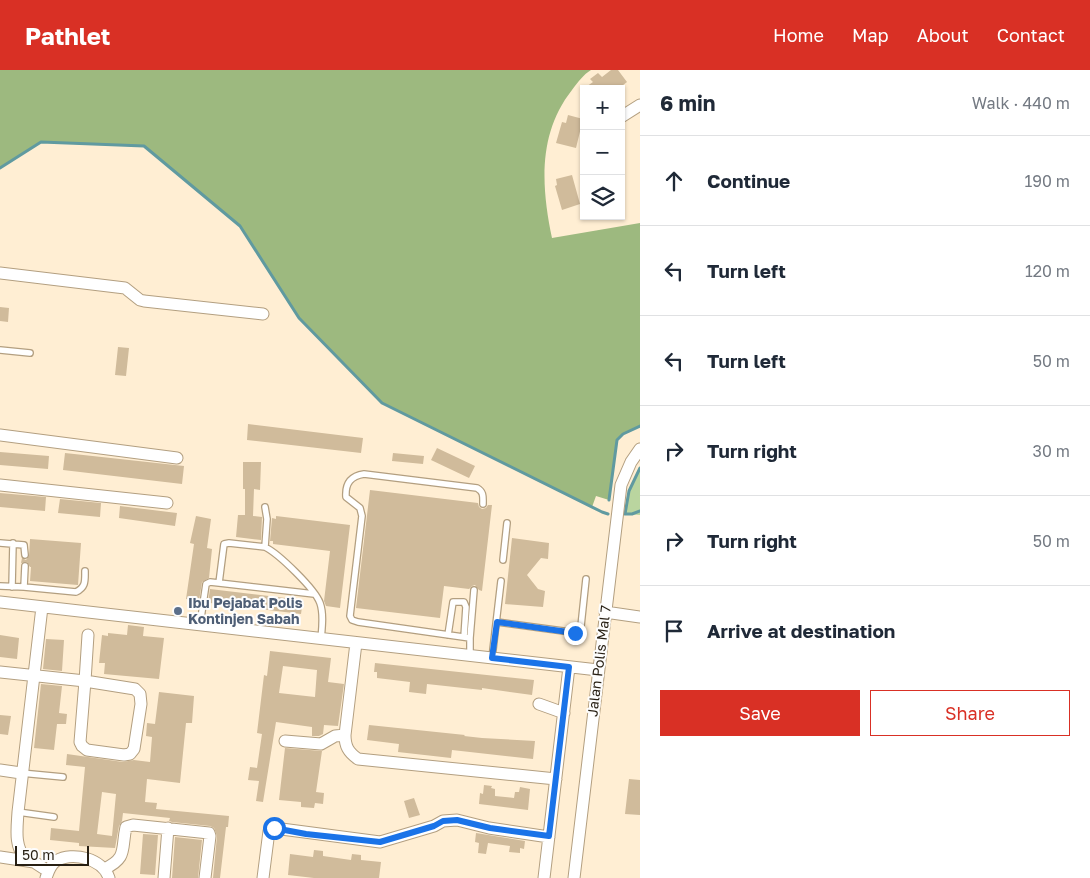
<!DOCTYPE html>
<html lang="en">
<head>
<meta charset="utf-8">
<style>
	body { margin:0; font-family:"Golos Text",sans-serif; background:#f6f6f7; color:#1f2937 }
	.controls { position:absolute; right:15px; top:15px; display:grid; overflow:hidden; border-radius:0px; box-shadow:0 1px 4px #0004 }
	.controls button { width:45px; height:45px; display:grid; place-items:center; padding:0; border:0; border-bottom:1px solid #e0e1e3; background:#fff; color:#1f2937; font:25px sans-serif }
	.scale { position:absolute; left:15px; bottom:12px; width:74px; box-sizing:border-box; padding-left:5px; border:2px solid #271f13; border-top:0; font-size:14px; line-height:18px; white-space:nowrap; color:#271f13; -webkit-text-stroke:4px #fdfdfd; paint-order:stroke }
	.stop { position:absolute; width:15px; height:15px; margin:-11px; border:4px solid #1a73e8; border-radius:50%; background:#fff }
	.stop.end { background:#1a73e8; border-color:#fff; box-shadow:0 1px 5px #0008 }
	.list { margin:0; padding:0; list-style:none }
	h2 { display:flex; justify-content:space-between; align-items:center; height:65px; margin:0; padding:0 20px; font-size:21px }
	h2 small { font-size:16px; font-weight:400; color:#747a83 }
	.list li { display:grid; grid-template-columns:32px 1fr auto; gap:15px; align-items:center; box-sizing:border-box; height:90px; padding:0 20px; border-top:1px solid #e0e1e3 }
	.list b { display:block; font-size:19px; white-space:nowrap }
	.list em { font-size:16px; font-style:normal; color:#747a83 }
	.actions { display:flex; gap:10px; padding:15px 20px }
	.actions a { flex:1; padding:11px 0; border:1px solid #d93025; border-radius:0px; text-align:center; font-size:18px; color:#d93025 }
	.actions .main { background:#d93025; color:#fff }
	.icon { flex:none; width:28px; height:28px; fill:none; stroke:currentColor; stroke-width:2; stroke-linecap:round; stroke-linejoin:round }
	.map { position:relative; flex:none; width:640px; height:808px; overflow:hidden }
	header { display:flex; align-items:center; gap:30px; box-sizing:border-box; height:70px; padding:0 25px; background:#d93025; color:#fff }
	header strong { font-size:24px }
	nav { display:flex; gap:28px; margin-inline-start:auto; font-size:18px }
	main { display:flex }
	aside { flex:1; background:#fff }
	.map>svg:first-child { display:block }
	.green { fill:#bad59f }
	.forest { fill:#9db97f }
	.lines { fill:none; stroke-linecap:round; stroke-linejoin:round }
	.stream { stroke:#609aa0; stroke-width:3 }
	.building { fill:#d0bb9b; fill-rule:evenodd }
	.service-casing { stroke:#b39f80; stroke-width:8 }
	.minor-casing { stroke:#b39f80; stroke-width:13 }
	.service { stroke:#fff; stroke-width:5.5 }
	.minor { stroke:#fff; stroke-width:11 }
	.route { stroke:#1a73e8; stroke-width:6 }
	.service-dot { fill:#5c6f8a; stroke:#fdfdfd; stroke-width:2 }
	.labels { text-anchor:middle; stroke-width:4; stroke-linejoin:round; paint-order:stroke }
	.service-label { font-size:14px; font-weight:bold; fill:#4e5e75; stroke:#fdfdfd; text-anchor:start }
	.street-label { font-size:14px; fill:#271f13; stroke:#fdfdfd }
</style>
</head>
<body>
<header>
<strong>Pathlet</strong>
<nav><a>Home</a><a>Map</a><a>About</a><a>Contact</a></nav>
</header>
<main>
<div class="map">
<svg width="640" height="808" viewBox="0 0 640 808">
	<rect width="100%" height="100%" fill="#ffeed3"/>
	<path class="green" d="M640,398V445L625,444L629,421Z"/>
	<path class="forest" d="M0,0H591C583,5 578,12 572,20C538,63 541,116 552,168L640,153V356L623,364L617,370L609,430L596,426L592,437L382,333L299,248L240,156L144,76L41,72L0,98Z"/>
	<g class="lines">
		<path class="stream" d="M0,98L41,72L144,76L240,156L299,248L382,333L602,442L608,444
			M640,398L629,421L625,444H632L640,441
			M609,430L617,370L623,364L640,356"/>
	</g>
	<path class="building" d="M611,0H618L627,12L618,19H583L593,12L590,9L598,3L602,7Z
		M568,45L583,49L576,78L556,73L562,52L566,53Z
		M572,105L580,134L562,140L555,116L557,115L556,109Z
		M0,237L9,238L8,252L0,251Z
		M118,277L129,278L126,306L115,305Z
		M248,354L363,368L361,383L247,370Z
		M437,378L475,396L469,408L431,390Z
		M0,382L49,386L48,399L0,395Z
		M65,383L184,396L182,414L63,400Z
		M393,383L424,386L423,394L392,391Z
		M243,392H261L260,420L254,419L253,446L262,447L261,470L236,467L238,445H245V419H243Z
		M370,420L478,433L479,437L482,439L486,438L488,435H492L482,521L479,520L475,515L472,516L469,519L444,516L440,548L356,538Z
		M0,423L46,427L45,441L0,437Z
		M60,429L101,433L100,447L58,443Z
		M120,436L177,443L175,456L119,448Z
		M196,446L211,449L207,478L212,479L209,508L202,512L199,531L186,529L194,474L190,473Z
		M276,446L350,455L340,538L326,536L324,531L330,481L273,474V471H270L272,448L276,449Z
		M512,468L549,473L548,489L541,488L527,505L538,519L545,521L543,537L505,534Z
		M30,469L81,473L78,515L30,511L31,497H30L27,492L21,493L22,488L26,490L29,486Z
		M210,519L303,530L301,544L210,533H208Z
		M128,555L144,557L143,566L164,568L159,609L104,604L105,593H99L102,565L108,566V563L127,565Z
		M0,565L19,568L17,589L0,587Z
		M46,569L64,570L62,601L43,599Z
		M270,581L331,588L328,612L344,614L338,656L324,655L323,664L319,666H312V657L276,652L263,732L256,731L259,711L248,710L250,697L257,698L262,664L257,663L264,605L267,606ZM283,596L317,600L315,627L279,623Z
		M375,593L534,610L532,625L482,618V620L427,614L426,624L409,622L410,612L377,608V602H374Z
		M41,614L62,616L59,643L67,644L66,654H57L54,680L34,678Z
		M159,622L194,626L192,653H186L180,713L147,709L145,732L157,733L156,739L229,746L228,757H226L220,808H213L217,766L214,758L210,756L172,752L169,751L170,748L123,743L122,751L119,756L115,778L79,776V773L50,770L51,758L79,761L85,697L66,695L67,684L123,692L134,690L150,692L152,667L146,666L147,653L155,654ZM102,722L116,724L112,766L97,764Z
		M0,645L11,646L8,665L0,664Z
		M369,655L465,665L464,666L482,668L535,671L533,689L452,680L451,688L398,682L399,674L367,670Z
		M285,678L322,681L316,722L324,723L323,734L315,733L314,738L301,737V732L279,730Z
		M629,709L640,710V745L625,744Z
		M484,715L492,716L491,718L495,719V726L514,728L515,722H519L520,717L530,719L528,740L479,734L480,723L483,724Z
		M414,728L420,745L409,748L404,731Z
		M476,763L525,771L524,779L520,778V783L509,782L510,776L488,773L486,784L478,783L479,773L475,772Z
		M143,764L158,765L155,805L140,804Z
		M175,767L202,770L198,808H172Z
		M314,780L323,781V786L351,790L352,784L361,785V790L381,792L379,808H314L288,805L290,784L313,787Z"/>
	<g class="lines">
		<defs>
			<path id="service" d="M0,280L30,283
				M265,437L267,449L265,477C279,484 315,519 320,533C324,544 322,558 321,569
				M0,473L24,475L25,485
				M503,490L507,453
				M219,513L314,524
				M0,516L24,517L25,496
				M12,517L13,473
				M24,517L76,522C86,517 85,511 85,501
				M497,552L578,563L581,556L586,509
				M200,555L206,514L210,512L219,513L224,474L229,473L265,477
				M448,565L453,532H464L466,537L464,567
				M470,568L474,520
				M470,585V568L358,552L352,550L350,546L362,446L360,438L346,427C345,413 351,406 364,404L477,418C484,422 483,427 483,434
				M492,588L501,511
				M21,703L63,707
				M18,742L54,747"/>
			<path id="minor" d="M621,47L640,35
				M0,203L125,218L140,230L144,231L263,244
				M0,365L177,388
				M0,415L167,433
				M0,532L598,600
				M605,542L640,547
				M356,573L345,665C345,676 348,682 358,689L556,709
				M0,602L85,611L80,672L82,676L87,680L124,685L130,684L134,679L141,634L140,624L135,619L85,611L88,565
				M539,634L564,643
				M285,671L321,674L335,666L345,665
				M0,700L21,703
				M0,787L34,792L48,801
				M26,790C14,776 17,759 18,742L42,537
				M104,799C128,788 121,779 126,757L133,755L209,763L210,766L205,808
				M46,808C48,802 50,795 56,791C73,781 103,789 109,808
				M164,808L168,758
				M263,808L269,761L274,758L380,772L434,756L443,751L457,750L489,758L549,767
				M544,808L569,597
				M574,808L621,415L631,392L640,379"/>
		</defs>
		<use href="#service" class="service-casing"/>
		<use href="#minor" class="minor-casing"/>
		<use href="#service" class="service"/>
		<use href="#minor" class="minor"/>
	</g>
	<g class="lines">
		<path class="route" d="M274,758L306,764L380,772L434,756L443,751L457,750L490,758L549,766L569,597L492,588L497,552L575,563"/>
	</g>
	<circle class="service-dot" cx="178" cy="541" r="5"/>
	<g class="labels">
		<g class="service-label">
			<text x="188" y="538">Ibu Pejabat Polis<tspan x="188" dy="16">Kontinjen Sabah</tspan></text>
		</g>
		<g class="street-label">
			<text transform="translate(599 591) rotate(-83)" y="5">Jalan Polis Mal 7</text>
		</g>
	</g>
</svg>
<div class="controls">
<button>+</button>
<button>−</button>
<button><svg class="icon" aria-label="layers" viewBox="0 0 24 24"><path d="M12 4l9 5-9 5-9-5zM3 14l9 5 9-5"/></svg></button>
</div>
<div class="scale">50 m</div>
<div class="stop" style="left:274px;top:758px"></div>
<div class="stop end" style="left:575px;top:563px"></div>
</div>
<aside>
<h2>6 min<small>Walk · 440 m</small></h2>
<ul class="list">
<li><svg class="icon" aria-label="ahead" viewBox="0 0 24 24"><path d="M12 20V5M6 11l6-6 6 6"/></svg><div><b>Continue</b></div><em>190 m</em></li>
<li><svg class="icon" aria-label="left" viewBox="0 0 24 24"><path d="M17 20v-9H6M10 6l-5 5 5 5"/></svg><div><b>Turn left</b></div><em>120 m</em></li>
<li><svg class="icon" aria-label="left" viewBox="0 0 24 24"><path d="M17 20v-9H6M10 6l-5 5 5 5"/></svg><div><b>Turn left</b></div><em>50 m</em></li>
<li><svg class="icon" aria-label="right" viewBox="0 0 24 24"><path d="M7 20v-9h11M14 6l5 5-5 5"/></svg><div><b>Turn right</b></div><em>30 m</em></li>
<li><svg class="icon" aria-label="right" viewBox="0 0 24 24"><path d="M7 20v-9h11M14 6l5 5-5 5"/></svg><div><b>Turn right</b></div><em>50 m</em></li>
<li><svg class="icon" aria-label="arrive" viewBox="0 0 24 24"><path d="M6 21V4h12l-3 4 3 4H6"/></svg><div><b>Arrive at destination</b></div></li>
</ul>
<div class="actions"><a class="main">Save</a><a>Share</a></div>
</aside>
</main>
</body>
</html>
